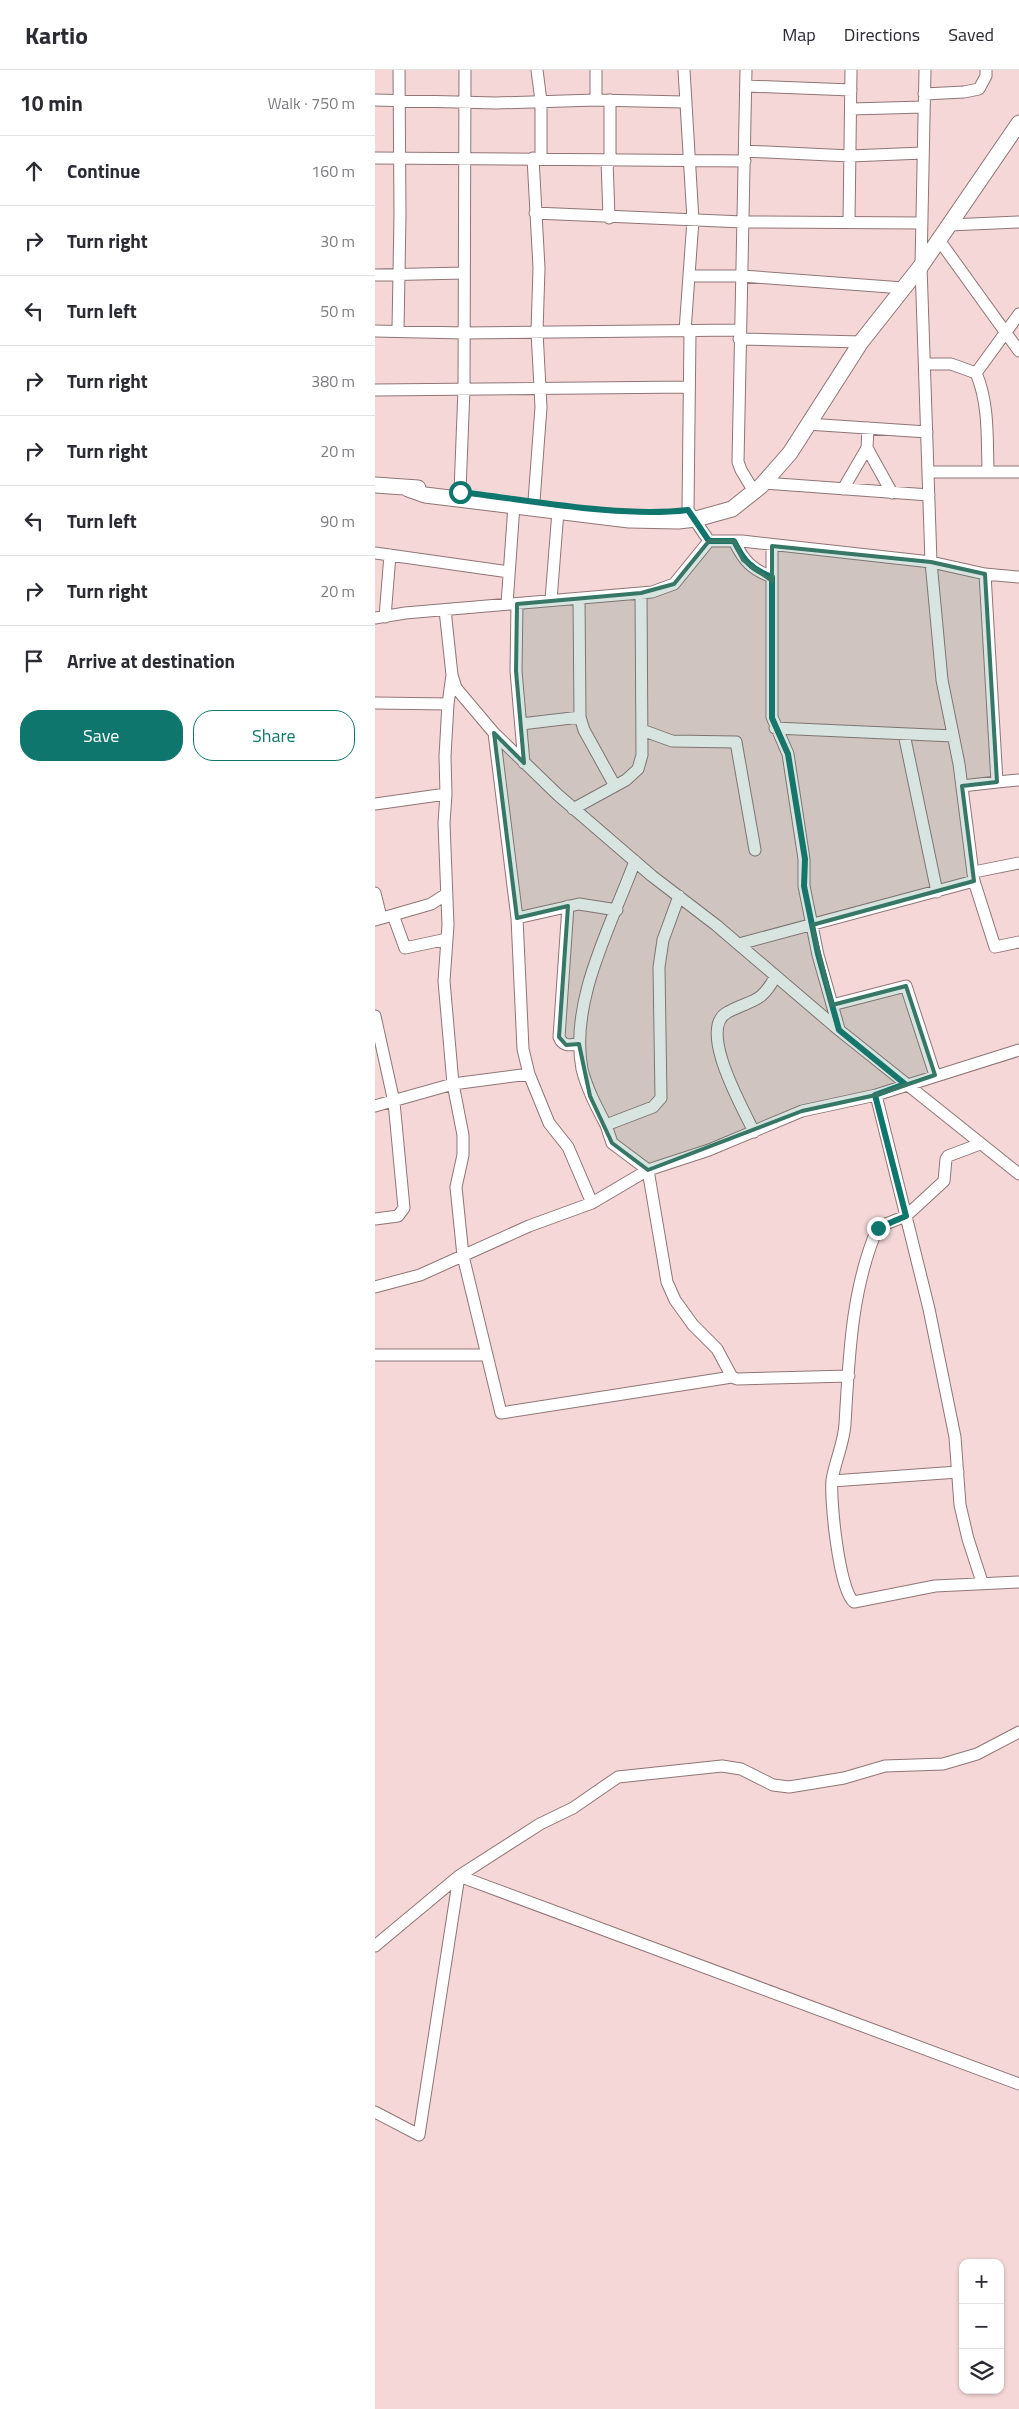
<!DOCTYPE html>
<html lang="en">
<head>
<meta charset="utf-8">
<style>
	body { margin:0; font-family:"Titillium Web",sans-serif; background:#f7f7f7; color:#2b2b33 }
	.controls { position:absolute; right:15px; bottom:15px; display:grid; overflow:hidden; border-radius:10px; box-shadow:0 1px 4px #0004 }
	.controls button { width:45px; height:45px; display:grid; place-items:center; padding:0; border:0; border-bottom:1px solid #e1e1e2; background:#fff; color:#2b2b33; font:25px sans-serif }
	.stop { position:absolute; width:15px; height:15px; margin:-11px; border:4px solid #0f766e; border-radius:50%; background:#fff }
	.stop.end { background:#0f766e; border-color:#fff; box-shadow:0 1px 5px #0008 }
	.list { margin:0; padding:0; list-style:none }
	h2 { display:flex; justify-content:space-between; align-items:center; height:65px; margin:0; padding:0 20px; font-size:21px }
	h2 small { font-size:16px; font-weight:400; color:#7c7c81 }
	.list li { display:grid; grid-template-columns:32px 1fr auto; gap:15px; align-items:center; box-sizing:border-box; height:70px; padding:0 20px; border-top:1px solid #e1e1e2 }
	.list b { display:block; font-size:19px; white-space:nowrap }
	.list em { font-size:16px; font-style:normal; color:#7c7c81 }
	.actions { display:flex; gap:10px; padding:15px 20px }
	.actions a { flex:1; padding:11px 0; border:1px solid #0f766e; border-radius:20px; text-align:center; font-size:18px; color:#0f766e }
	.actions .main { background:#0f766e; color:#fff }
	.icon { flex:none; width:28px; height:28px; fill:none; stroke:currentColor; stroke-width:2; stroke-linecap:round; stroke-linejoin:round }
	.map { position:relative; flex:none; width:644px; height:2339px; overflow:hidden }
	header { display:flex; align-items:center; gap:30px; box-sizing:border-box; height:70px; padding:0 25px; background:#fff; border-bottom:1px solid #e1e1e2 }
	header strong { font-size:24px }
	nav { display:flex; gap:28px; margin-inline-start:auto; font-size:18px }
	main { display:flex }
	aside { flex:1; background:#fff }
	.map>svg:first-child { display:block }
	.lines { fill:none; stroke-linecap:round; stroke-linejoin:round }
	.minor-casing { stroke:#907576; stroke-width:13 }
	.secondary-casing { stroke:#907576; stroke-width:17 }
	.minor { stroke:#fff; stroke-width:11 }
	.secondary { stroke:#fff; stroke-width:15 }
	.route { stroke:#0f766e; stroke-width:6 }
	.marked { fill:#367766; fill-opacity:0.2; stroke:#367766; stroke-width:4; stroke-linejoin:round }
</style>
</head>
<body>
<header>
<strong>Kartio</strong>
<nav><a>Map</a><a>Directions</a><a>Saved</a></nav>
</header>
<main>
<aside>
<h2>10 min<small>Walk · 750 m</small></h2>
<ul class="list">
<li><svg class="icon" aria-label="ahead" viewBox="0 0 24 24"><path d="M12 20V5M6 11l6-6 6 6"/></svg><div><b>Continue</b></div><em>160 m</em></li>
<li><svg class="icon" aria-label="right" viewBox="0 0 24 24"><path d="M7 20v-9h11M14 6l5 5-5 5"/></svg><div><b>Turn right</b></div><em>30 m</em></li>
<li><svg class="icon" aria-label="left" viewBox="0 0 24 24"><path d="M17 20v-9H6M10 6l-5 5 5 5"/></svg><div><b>Turn left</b></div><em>50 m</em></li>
<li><svg class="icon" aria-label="right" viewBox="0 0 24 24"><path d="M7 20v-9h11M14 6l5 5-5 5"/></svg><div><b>Turn right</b></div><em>380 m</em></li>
<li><svg class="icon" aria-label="right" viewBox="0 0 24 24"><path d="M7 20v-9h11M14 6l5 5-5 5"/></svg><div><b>Turn right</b></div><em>20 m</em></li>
<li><svg class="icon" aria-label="left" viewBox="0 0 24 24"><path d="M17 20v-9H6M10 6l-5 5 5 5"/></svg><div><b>Turn left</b></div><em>90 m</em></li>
<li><svg class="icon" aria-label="right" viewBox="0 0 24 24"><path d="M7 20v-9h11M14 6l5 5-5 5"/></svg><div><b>Turn right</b></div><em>20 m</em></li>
<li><svg class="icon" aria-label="arrive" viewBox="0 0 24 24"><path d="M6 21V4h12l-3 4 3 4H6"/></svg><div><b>Arrive at destination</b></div></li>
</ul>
<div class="actions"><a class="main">Save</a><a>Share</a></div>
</aside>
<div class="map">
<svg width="644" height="2339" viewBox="0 0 644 2339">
	<rect width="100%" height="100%" fill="#f5d7d7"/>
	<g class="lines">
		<defs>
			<path id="minor" d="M162,0L166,31V88
				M221,0V30
				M309,0L318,150L310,261
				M371,0L363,392L366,400L375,415
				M550,0L546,196L556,492L567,610L584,694L599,811L620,877L644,872
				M371,16L476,20
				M549,24L589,22L604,19L611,6V0
				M0,30L121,33L221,30L309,32
				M235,30V89
				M476,39L549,37
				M370,81L475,86L548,83
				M0,88L370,91
				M158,88L164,198L162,262L166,337L159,431
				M232,89L234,148
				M160,143L368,152L547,153
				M474,151L476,0
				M574,155L644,152
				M564,170L644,281
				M0,205L89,203
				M315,206H367L528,218
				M23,260L25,145L24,0
				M0,261L89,263L364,260
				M364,269L486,272
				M550,294H576L601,303C614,333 612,368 613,400
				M601,303L644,244
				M0,320L314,317
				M432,354L552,362
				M492,378L517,423
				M553,402H644
				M389,413L554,425
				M468,419L492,378L493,358
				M85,421L89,319L90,0
				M334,471H367L556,492L610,504L644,507
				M359,471C369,491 376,499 397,507
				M397,476V647L413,684L429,789V816L443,885L464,959
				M0,483L134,502
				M204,529L205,647L209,660L240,716
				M176,530L183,441
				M132,534L139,435
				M142,534L141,601L149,693
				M70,540L77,605L81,618L119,663L183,725L277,806L341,855L464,960L644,1104
				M10,547L15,485
				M0,548L30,543L277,522L299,514L334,471L313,440L315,261
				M77,605L73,634L70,686L71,724L69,753L73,855L69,911L78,1014L88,1065V1085L81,1117L88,1186L126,1343L357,1307L362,1309L474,1306
				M0,633L73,634
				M146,654L205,647
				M400,658L578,666
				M267,660L297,671L361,672L380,780
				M119,663L142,848L148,979L154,1004L174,1053L193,1077L217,1133
				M529,664L562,822
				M622,712L644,710
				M587,716L622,712L610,504
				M0,734L71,724
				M198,739L251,710L263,699L267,685L266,523
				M599,802L644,793
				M0,823L6,847
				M304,826L288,870L284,897L286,1028L278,1037L231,1055L237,1073L273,1100L292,1212L300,1230L318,1255L342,1279L357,1307
				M193,836L184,967C188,977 195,975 204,974
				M18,845L56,834L70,825
				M142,848L204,834L242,840
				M0,850L18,845L30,878L72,869
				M364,874L599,811
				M457,935L531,916L560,1005
				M0,946L19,1032L29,1138L23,1146L0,1149
				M501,1025L554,1239L580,1367L585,1435L593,1469L607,1512
				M0,1036L78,1014L154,1004
				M231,1055C221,1036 212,1019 207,999C194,931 237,854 260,791
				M379,1062C369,1040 321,958 353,942C377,929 386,934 400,907
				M605,1074L573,1086L571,1089L569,1111L531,1146L503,1157C476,1219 474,1288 470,1354C469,1373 460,1391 457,1410C455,1429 464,1521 479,1532L560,1516L644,1512
				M0,1217L45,1205L154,1156L217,1133L273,1100L334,1080L427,1041L501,1025L644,980
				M0,1285H112
				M457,1411L583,1402
				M0,1876L84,1806L165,1754L198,1738L243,1707L347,1696L366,1699L398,1715L414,1717L469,1708L510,1696L568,1694L602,1684L644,1662
				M0,2042L44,2065L84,1806L644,2014"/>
			<path id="secondary" d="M0,415L43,418
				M33,419L50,425L254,450L303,451L321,449L357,439L386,416L415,383L486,272L546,196L644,53"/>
		</defs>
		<use href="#minor" class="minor-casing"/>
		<use href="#secondary" class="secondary-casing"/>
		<use href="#minor" class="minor"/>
		<use href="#secondary" class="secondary"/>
	</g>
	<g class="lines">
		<path class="route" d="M85,422C155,430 244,448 313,440L334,471H359C369,491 376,499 397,507V648L413,684L430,789L429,816L443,884L464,960L530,1014L500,1025L531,1146L503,1158"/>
	</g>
	<path class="marked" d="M334,471H359L368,490L397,511V476L556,492L610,504L622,712L587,716L599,811L437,855L457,935L531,916L560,1005L501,1025L427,1041L273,1100L237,1073L215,1026L204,974L191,975L184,967L193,836L142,848L119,663L149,693L141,601L142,534L266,523L299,514Z"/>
</svg>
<div class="controls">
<button>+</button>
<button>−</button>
<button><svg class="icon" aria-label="layers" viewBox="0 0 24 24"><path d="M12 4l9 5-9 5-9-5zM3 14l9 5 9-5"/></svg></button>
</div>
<div class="stop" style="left:85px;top:422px"></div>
<div class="stop end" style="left:503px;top:1158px"></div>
</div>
</main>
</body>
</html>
